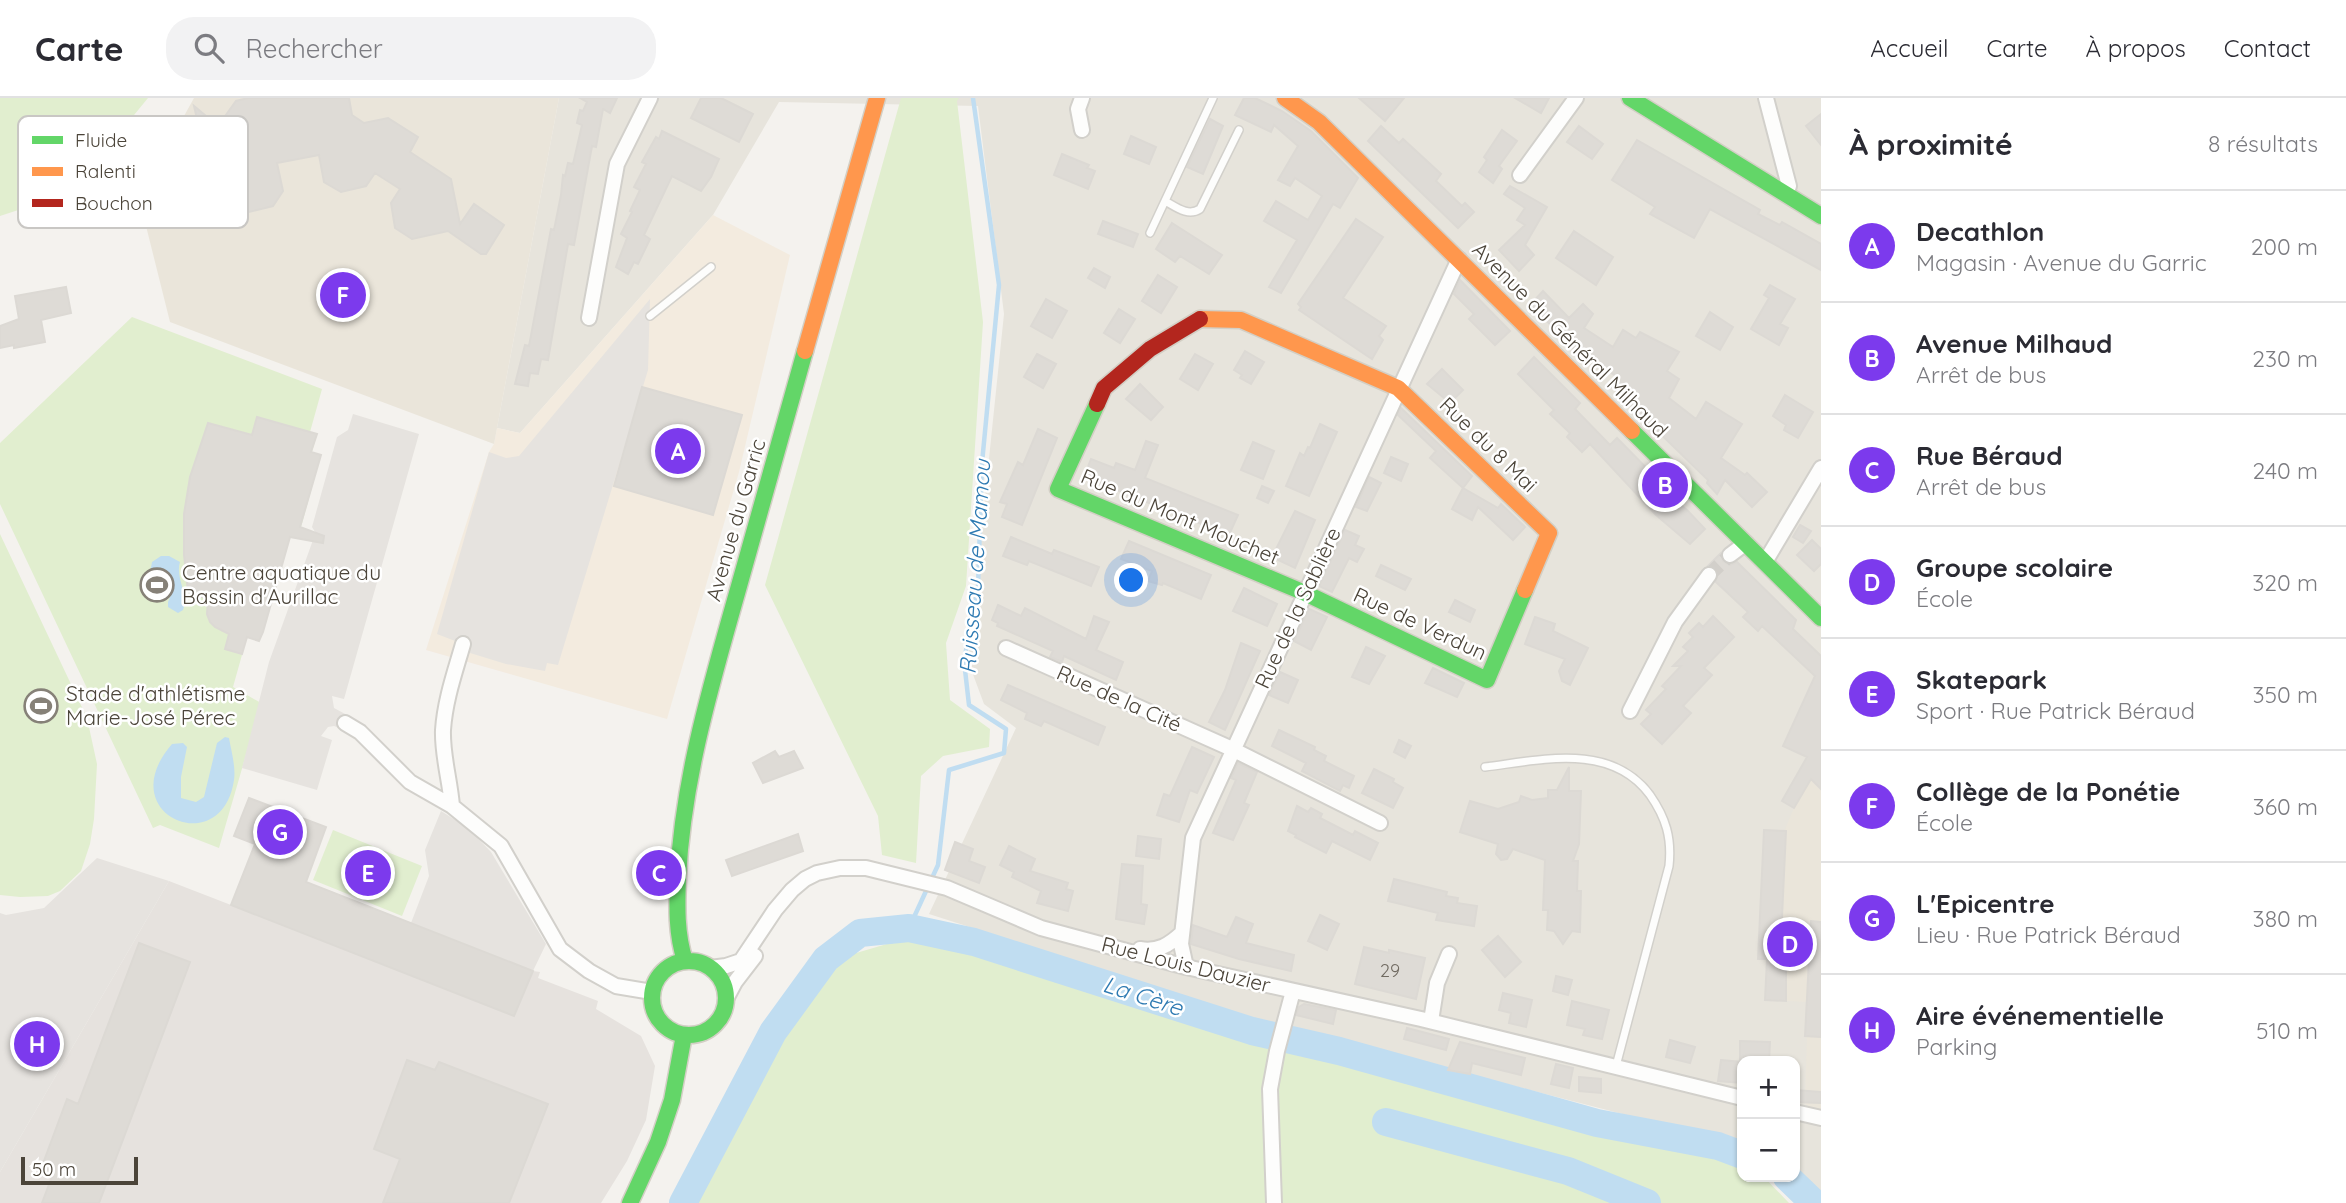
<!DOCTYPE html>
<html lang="fr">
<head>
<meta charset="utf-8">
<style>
	body { margin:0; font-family:Quicksand,sans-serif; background:#f2f2f3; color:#2b2b33 }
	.controls { position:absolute; right:21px; bottom:21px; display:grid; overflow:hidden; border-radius:14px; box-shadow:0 2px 5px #0004 }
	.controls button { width:63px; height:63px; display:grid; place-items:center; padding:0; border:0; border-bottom:2px solid #e1e1e2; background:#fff; color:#2b2b33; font:35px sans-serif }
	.scale { position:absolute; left:21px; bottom:18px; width:117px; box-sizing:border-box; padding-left:7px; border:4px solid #4b4439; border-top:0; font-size:19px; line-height:24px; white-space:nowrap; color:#4b4439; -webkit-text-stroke:5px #fff; paint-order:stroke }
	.you { position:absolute; left:1132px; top:483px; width:24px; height:24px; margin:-18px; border:5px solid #fff; border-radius:50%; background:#1a73e8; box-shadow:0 0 0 10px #1a73e833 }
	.badge { display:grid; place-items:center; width:46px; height:46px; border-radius:50%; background:#7c3aed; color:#fff; font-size:23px; font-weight:700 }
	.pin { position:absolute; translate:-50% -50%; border:4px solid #fff; box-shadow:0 2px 7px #0006 }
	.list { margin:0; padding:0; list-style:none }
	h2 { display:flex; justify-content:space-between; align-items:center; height:91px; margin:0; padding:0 28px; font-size:30px }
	h2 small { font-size:23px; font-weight:400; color:#7c7c81 }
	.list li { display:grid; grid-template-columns:46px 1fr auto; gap:21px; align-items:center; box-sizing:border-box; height:112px; padding:0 28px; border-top:2px solid #e1e1e2 }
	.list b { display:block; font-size:26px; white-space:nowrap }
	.list p { margin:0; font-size:23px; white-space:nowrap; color:#7c7c81 }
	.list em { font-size:23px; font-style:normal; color:#7c7c81 }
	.icon { flex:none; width:38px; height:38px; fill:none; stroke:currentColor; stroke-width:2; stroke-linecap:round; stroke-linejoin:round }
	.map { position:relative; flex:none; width:1821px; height:1105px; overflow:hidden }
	header { display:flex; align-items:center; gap:42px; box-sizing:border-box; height:98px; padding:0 35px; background:#fff; border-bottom:2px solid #e1e1e2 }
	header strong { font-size:33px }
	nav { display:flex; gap:38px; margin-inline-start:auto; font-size:24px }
	.search { width:490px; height:63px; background:#f2f2f3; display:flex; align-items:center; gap:18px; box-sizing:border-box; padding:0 24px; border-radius:28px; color:#7c7c81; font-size:26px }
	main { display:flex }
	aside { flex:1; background:#fff }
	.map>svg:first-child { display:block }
	.residential { fill:#e7e4dc }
	.commercial { fill:#f3ebdf }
	.industrial { fill:#e6e2de }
	.education { fill:#eae5da }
	.green { fill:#e1eecf }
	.parking { fill:#e6e3df }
	.water { fill:#c0ddf1 }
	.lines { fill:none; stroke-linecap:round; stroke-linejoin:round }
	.stream { stroke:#c0ddf1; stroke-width:4.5 }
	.river { stroke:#c0ddf1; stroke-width:28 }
	.building { fill:#dedbd6; stroke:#dcd9d4; stroke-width:2 }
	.street-tunnel { stroke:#d2cfca; stroke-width:14; stroke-dasharray:14 7; stroke-linecap:butt }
	.lane-casing { stroke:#d2d0cb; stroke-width:10 }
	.street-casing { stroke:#d2d0cb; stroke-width:18 }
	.fast-casing { stroke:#d3cfc5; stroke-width:19 }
	.slow-casing { stroke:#d3cfc5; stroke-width:19 }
	.jam-casing { stroke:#d3cfc5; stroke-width:19 }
	.lane { stroke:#fdfdfc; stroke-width:7 }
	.street { stroke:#fdfdfc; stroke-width:14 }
	.fast { stroke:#63d668; stroke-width:16 }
	.slow { stroke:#ff974d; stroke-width:16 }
	.jam { stroke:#b3261e; stroke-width:16 }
	.labels { text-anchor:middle; stroke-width:5; stroke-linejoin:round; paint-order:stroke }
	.number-label { font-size:18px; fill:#706a61 }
	.street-label { font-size:21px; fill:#4b4439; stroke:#fff }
	.poi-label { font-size:21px; fill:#4b4439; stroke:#fff; text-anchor:start }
	.water-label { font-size:23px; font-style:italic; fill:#2e7ab2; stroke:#fff }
	.key { fill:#fff; stroke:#c9c7c4; stroke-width:2 }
	.key-label { font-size:19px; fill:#4b4439 }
</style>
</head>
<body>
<header>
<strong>Carte</strong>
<div class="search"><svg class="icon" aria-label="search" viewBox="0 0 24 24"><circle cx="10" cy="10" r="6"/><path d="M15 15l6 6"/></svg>Rechercher</div>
<nav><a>Accueil</a><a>Carte</a><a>À propos</a><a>Contact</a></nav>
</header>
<main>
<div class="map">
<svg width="1821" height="1105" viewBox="0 0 1821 1105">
	<rect width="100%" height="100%" fill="#f4f2ee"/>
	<path class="residential" d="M559,0H1821V1096L1795,1070V963H1742V1047L1253,920L929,816L1016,630L984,606L968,563L1004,216L978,8L779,4L713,117L520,335L497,330Z"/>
	<path class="commercial" d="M713,117L790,157L739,374L667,621L426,552L489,354L494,346L497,330L520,335Z"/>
	<path class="industrial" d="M249,761L533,873L540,874L538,880L598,903L596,911L641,938L655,968L646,1022L627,1063L601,1105H0V1074L169,783L231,807Z"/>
	<path class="education" d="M194,0H559L494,346L170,224L140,104L157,82L153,74Z
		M1821,662V1011L1809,1010L1805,1005L1808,904L1765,902L1767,861H1758L1786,729L1794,710Z"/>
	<path class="green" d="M0,0H148L70,95L0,118Z
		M901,0H959L957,3L983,224L966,488L946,545L950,602L990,631L989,649L943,658L921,678L916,765L882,757L878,718L765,487Z
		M132,219L322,291L310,334L317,336L312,354L321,357L301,429L297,440H289L263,534L259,543L247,539L233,589L261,605L219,750L160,727L153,730L0,406V345Z
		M0,436L87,620L97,666L94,721L90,746L81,773L60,793L48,798L20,799L0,797Z
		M333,732L422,768L402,818L313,782Z
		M914,838L1017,864L1296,949L1742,1064V1079H1764L1789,1105H688L770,953L829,863Z"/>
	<path class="parking" d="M650,201L648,272L558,567L547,565L545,573L506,566L467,554L463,546L437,536L489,354L506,360L519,358Z
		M353,316L419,336L344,601L332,598L334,610L347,617L344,632L334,628L328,629L321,638L332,642L317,692L242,670L269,564L313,442L315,434L312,429L337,339L348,332Z
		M441,713L468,730L491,754L546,846L533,873L411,825L429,778L425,752Z
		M97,760L169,783L0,1074V815L6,817L44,810Z"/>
	<path class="water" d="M161,458H169L180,464C175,479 189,497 183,512L178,515L168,509V504L173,492L170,485L164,484L161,488L159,486L160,482L154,481L150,475L152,464Z
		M225,639L229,640C231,652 236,669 234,682C222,764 110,717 172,646L183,645L187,649L181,679V700L196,704L204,699L217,645Z"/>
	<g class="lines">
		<path class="stream" d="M909,830L938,767L949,672L1004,655L1006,631L969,607L964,563L978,489L982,365L999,187L973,0"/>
		<path class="river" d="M1386,1024L1568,1073L1647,1105
			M1787,1079L1814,1105
			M683,1105L773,934L826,861L860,835L909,830L974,844L1252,933L1339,953L1597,1025L1718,1048L1742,1057"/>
	</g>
	<path class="building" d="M248,0H349L352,17L364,25L388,20L418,39L410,54L451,81L460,126L474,106L504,127L486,156H481L448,133L412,141L395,130L391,105L400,91L375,75L366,88L341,94L324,84L319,57L277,65L283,93L273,108L249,114L232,100L228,80L204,85L189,74L185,53L200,34L194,8L218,28L236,3Z
		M580,0H617L610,15L603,11L596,49L592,48L574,147L568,146L548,262L541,261L538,276L530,275L528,288L515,286L525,247L529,248L551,131L554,132L561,97L563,77L565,78L568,65L573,66L582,27L577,25L580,12L583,13L587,4Z
		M701,0H721L753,16L739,44L691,20Z
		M1244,0H1255L1282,13L1311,33L1358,80L1340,110L1333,106L1281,195L1269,189L1297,142L1264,123L1276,103L1308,122L1322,98L1295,80L1290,88L1278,82L1298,48L1274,27L1271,34L1235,17Z
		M1359,0H1404L1385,23Z
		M1515,0H1549L1541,15Z
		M1821,16V47L1806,28Z
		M1210,21L1223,28L1203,76L1187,69Z
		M1381,28L1399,45L1403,41L1441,76L1436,83L1462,108L1465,105L1474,114L1458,130L1368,43Z
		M1579,28L1603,46L1592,61L1567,44Z
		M1502,32L1517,43L1499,68L1502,71L1493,85L1479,74L1487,62L1484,59Z
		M662,33L719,61L711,79L701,93L672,78L644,137L650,141L638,166L634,164L628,176L616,169L627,140L621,136L632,114L630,113L640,92L634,89L646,66L642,64L656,39L659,41Z
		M1131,38L1156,49L1149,66L1124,56Z
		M1637,42L1760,112L1758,116L1780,127L1782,124L1821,146V172L1710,111L1694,140L1650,116L1655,109L1612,82Z
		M1062,56L1089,67L1087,70L1095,73L1088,91L1054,77Z
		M1510,88L1547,109L1525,147L1534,157L1519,173L1499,152L1525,127L1517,122L1525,110L1504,96Z
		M1356,121L1383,139L1343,200L1386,228L1379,238L1383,242L1372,261L1299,212L1301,209L1298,206Z
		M1103,123L1138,136L1133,149L1098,136Z
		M1172,125L1222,157L1209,176L1180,158L1175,164L1156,151Z
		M1574,133L1613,159L1596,187L1556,160Z
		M1094,170L1110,179L1105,190L1088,180Z
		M1158,177L1177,189L1161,215L1142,203Z
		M1460,182L1510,233L1495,247L1469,221L1474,216L1454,196Z
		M1770,187L1795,201L1780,226L1788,230L1779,247L1751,231L1769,200L1764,197Z
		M66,189L71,215L41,222L45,244L14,250V247L0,250V228L19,221L15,198Z
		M1543,193L1569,220L1583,206L1593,216L1584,230L1613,249L1623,232L1636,240L1640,234L1679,254L1667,273L1679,281L1669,300L1696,321L1706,304L1742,326L1721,360L1745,377L1747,375L1767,394L1752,409L1725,382L1717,396L1707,385L1708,382L1611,288L1619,280L1571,249L1531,206Z
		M1046,201L1067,213L1052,240L1031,228Z
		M1119,211L1135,221L1120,245L1104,235Z
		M1710,214L1733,229L1720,252L1696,238Z
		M1245,253L1264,264L1251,286L1240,280L1242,277L1234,272Z
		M1037,256L1056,266L1043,290L1024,279Z
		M1195,256L1213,266L1198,292L1180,281Z
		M1534,259L1580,305L1575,311L1610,347L1617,340L1668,392L1665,395L1687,412L1705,431L1690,446L1656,417L1590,346L1582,354L1567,339L1570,335L1550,316L1554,312L1518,276Z
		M1442,271L1463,292L1450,305L1427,286Z
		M1140,286L1163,309L1151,322L1126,301Z
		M642,289L742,317L713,417L614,388Z
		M1785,297L1813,314L1798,340L1784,332L1786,327L1773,318Z
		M1401,310L1472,378L1463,390L1430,360L1436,353L1398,317Z
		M257,319L317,336L311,354L321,357L300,429L324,438L323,445L290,439L263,534L259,543L247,539L242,556L225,551L229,536L215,529L210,524L207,516L208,501L188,494L184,457V416L190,379L208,325L252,337Z
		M1320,326L1337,334L1309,398L1286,388L1300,355L1304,358L1308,349L1310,350Z
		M1038,331L1057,340L1022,427L1002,419L1007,406L1000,404L1018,364L1023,367Z
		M1146,343L1158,347L1145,380L1238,417L1229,437L1084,379L1091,361L1114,370L1116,365L1135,372Z
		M1253,344L1274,353L1263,381L1241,372Z
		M1391,359L1408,366L1401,383L1384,375Z
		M1369,379L1381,385L1367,413L1356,409Z
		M1262,388L1274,393L1268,405L1257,400Z
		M1463,390L1498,410L1501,406L1525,429L1513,442L1478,409L1472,422L1452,411Z
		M1295,413L1315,422L1295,470L1272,459Z
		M1800,427L1811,433L1803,445L1793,439Z
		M1345,432L1359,438L1355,447L1364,451L1357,464L1349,460L1332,494L1319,488Z
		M1011,439L1052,456L1054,452L1099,469L1091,488L1029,463L1027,467L1003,458Z
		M1812,442L1821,451V466L1814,473L1797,457Z
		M1129,443L1211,477L1201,501L1163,485L1162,487L1148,483L1152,473L1121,461Z
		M1721,455L1723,463L1730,467L1737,464L1796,522L1793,531L1821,558V691L1811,681L1794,710L1782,703L1807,659L1783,648L1815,578L1762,528L1758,533L1743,519L1748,514L1716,484L1717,472L1708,468Z
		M1381,467L1411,481L1405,492L1376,478Z
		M1244,490L1277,506L1267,528L1233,513Z
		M1455,502L1475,512L1470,524L1449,514Z
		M998,507L1021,518L1025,510L1086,541L1094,518L1109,524L1096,552L1123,564L1116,582L1064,558L1062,564L1050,559L1053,553L997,528L998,525L992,522Z
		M1309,511L1327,519L1311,552L1294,543Z
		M1713,518L1734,539L1704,570L1712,577L1683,608L1691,615L1662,646L1641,626L1651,616L1646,612L1666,591L1662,588L1681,568H1673L1688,553L1683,549L1693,539L1689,535L1699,525L1703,529Z
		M1535,519L1555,526L1553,533L1588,550L1570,587L1562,583L1559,573L1565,561L1525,546Z
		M1241,545L1260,553L1225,632L1209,624L1225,592Z
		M1366,549L1385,558L1369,586L1352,579Z
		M1433,570L1464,585L1457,599L1425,585Z
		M1280,574L1298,582L1288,605L1269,597Z
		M1008,587L1105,629L1098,647L1044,623L1041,628L1025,621L1027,615L1001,602Z
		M1279,632L1315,649L1314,652L1326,658L1324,663L1354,678L1349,690L1343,687L1340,693L1302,673L1306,665L1272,648Z
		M1399,642L1411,648L1405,660L1394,654Z
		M1192,649L1214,659L1197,695L1190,692L1179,724L1157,717L1164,696L1170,698Z
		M775,653L779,659L794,653L803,670L763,685L753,665Z
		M1238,665L1257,674L1244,705L1249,707L1233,742L1213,735L1236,682L1231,680Z
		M1569,669V693H1581L1579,746L1573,763H1578L1577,793H1581L1580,834L1572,833L1563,846L1554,833L1547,832L1548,812H1543L1545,762L1513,751L1507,761L1501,762L1496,756L1498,746L1460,734L1470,703L1498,711L1519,704L1521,698L1532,702L1548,700V692H1557Z
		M1374,671L1394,681L1393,684L1403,690L1393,710L1362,695Z
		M249,700L326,729L306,784L533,873L514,918L231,807L255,746L234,738Z
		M1297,708L1308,714L1311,710L1322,716L1320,720L1353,737L1355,733L1378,745L1370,762L1332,743L1326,755L1295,739L1296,737L1288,733Z
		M1764,732L1786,733L1780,862H1786V903L1765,902L1767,861H1758Z
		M798,736L803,753L732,778L726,762Z
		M1138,738L1161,741L1159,761L1136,758Z
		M955,744L973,751L969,763L985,769L979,785L945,772Z
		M1009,748L1035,761L1030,773L1068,785L1066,791L1073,793L1068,813L1037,805L1041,793L1012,779L1014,774L1000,767Z
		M1122,766L1143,768L1141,806L1147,807L1144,826L1116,821Z
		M1394,781L1447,794L1446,798L1458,800L1457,805L1477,808L1474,828L1436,822L1438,815L1388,803Z
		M1320,817L1339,826L1327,852L1308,843Z
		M1236,819L1253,826L1246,845L1294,857L1291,873L1239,861L1191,846L1193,827L1227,839Z
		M1811,823L1821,824V939L1805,938Z
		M1498,838L1521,864L1505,879L1482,852Z
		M139,845L190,864L99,1105H42L53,1076L41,1071L67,1001L78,1006Z
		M1364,849L1389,855V852L1425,860L1416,901L1355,886Z
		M1556,878L1572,882L1568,897L1553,893Z
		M1503,895L1532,902L1526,929L1509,925L1511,915L1499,912Z
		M1572,903L1609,912L1602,941L1583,937L1585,931L1567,927Z
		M1304,906L1336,912L1333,926L1296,917L1299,909Z
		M1407,930L1449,941L1446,952L1404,941Z
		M1670,942L1695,949L1690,965L1666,959Z
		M1740,943L1770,944L1769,963H1740Z
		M1460,944L1525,960L1521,977L1472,965L1470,976L1448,972Z
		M407,962L435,972L439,964L548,1006L509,1105H383L400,1061L374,1051Z
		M1721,962L1742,964V985L1718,983Z
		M1556,966L1573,970L1569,990L1551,986Z
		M1579,979L1601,981V995L1579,993Z
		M1795,992L1821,994V1005L1795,1004Z"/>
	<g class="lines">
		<path class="street-tunnel" d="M1709,477L1730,457"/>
		<defs>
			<path id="lane" d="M1165,103C1176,109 1188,119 1200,111L1239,32
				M1150,135L1213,0
				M650,218L711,169
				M1485,669C1541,662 1611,644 1650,697C1666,720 1672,740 1669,768L1616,968"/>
			<path id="street" d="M1082,0L1078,11L1082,32
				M1766,0L1789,88L1786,94
				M1520,77L1576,0
				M589,220L617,66L650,0
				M1730,457L1746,445
				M1765,464L1821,370
				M1006,550L1232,651L1380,725
				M1630,613L1675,524L1709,477
				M345,625L360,634L410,684L452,708L501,748L560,851L589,873L616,888L652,894
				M452,708C450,682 442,657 443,632C445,602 455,574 463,546
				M1140,851C1158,854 1169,847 1182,835
				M1186,869L1181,846L1193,740L1459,161
				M710,870L726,868L741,863L775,812L792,792L805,781L817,775L840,770H866L947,790L1041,830L1186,869L1421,921L1742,1000
				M726,901L735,884L755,858
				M1431,923L1437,885L1449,856
				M1795,1014L1821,1020
				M1274,1105L1270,991L1277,953L1293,893"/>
			<path id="fast" d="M1630,0L1821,118
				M1097,306L1058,391L1305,495L1487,582L1525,492
				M1632,333L1821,520
				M652 900a37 37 0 1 1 74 0a37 37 0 1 1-74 0Z
				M685,863C676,835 677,808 678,779C683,679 712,584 739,488C761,410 783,332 805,253
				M630,1105L658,1044L672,1002L684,937"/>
			<path id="slow" d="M1285,0L1319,24L1632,333
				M1200,221L1241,222L1398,290L1549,435L1525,492
				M805,253L877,0"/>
			<path id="jam" d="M1097,306L1104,290L1150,251L1200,221"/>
		</defs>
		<use href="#lane" class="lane-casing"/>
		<use href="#street" class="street-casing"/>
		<use href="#fast" class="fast-casing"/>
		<use href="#slow" class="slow-casing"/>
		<use href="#jam" class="jam-casing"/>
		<use href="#lane" class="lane"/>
		<use href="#street" class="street"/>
		<use href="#fast" class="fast"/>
		<use href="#slow" class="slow"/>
		<use href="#jam" class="jam"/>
	</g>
	<defs>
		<symbol id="stadium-ring" viewBox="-11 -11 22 22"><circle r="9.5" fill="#fff" stroke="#868178" stroke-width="1.5"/><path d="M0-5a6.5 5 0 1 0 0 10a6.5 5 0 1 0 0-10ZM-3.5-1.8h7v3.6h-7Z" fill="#868178"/></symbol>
	</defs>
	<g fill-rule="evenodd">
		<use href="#stadium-ring" x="138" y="468" width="38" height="38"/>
		<use href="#stadium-ring" x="22" y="589" width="38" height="38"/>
	</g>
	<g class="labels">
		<g class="number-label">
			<text x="1390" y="879">29</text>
		</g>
		<g class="street-label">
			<text transform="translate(1570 242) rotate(45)" y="7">Avenue du Général Milhaud</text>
			<text transform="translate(1488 347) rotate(44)" y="7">Rue du 8 Mai</text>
			<text transform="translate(1180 419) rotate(23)" y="7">Rue du Mont Mouchet</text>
			<text transform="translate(736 422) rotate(-74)" y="7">Avenue du Garric</text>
			<text transform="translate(1298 510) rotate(-65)" y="7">Rue de la Sablière</text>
			<text transform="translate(1420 526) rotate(25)" y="7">Rue de Verdun</text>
			<text transform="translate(1119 601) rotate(24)" y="7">Rue de la Cité</text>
			<text transform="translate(1186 867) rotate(14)" y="7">Rue Louis Dauzier</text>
		</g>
		<g class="poi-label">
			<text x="182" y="482">Centre aquatique du<tspan x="182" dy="24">Bassin d'Aurillac</tspan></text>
			<text x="66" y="603">Stade d'athlétisme<tspan x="66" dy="24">Marie-José Pérec</tspan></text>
		</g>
		<g class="water-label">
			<text transform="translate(975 469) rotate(-86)" y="8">Ruisseau de Mamou</text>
			<text transform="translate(1143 898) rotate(18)" y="8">La Cère</text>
		</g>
	</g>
	<rect x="18" y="18" width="230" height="112" rx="10" class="key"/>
	<rect x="32" y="38" width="31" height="8" fill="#63d668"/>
	<rect x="32" y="69" width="31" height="9" fill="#ff974d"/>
	<rect x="32" y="101" width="31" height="8" fill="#b3261e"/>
	<g class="key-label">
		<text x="75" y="49">Fluide</text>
		<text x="75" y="80">Ralenti</text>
		<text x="75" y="112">Bouchon</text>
	</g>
</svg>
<div class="controls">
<button>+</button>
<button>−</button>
</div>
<div class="scale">50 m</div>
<div class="you"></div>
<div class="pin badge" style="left:678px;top:353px">A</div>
<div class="pin badge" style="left:1665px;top:387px">B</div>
<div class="pin badge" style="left:659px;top:775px">C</div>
<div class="pin badge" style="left:1790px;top:846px">D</div>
<div class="pin badge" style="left:368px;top:775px">E</div>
<div class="pin badge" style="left:343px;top:197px">F</div>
<div class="pin badge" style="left:280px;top:734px">G</div>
<div class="pin badge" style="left:37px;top:946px">H</div>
</div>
<aside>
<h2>À proximité<small>8 résultats</small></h2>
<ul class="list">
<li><span class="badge">A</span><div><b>Decathlon</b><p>Magasin · Avenue du Garric</p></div><em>200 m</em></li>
<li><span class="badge">B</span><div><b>Avenue Milhaud</b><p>Arrêt de bus</p></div><em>230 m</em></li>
<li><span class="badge">C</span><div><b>Rue Béraud</b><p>Arrêt de bus</p></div><em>240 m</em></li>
<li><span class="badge">D</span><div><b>Groupe scolaire</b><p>École</p></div><em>320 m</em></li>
<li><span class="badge">E</span><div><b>Skatepark</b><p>Sport · Rue Patrick Béraud</p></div><em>350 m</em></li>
<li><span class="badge">F</span><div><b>Collège de la Ponétie</b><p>École</p></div><em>360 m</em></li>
<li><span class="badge">G</span><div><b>L'Epicentre</b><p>Lieu · Rue Patrick Béraud</p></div><em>380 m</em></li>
<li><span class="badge">H</span><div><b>Aire événementielle</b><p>Parking</p></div><em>510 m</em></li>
</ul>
</aside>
</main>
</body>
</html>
